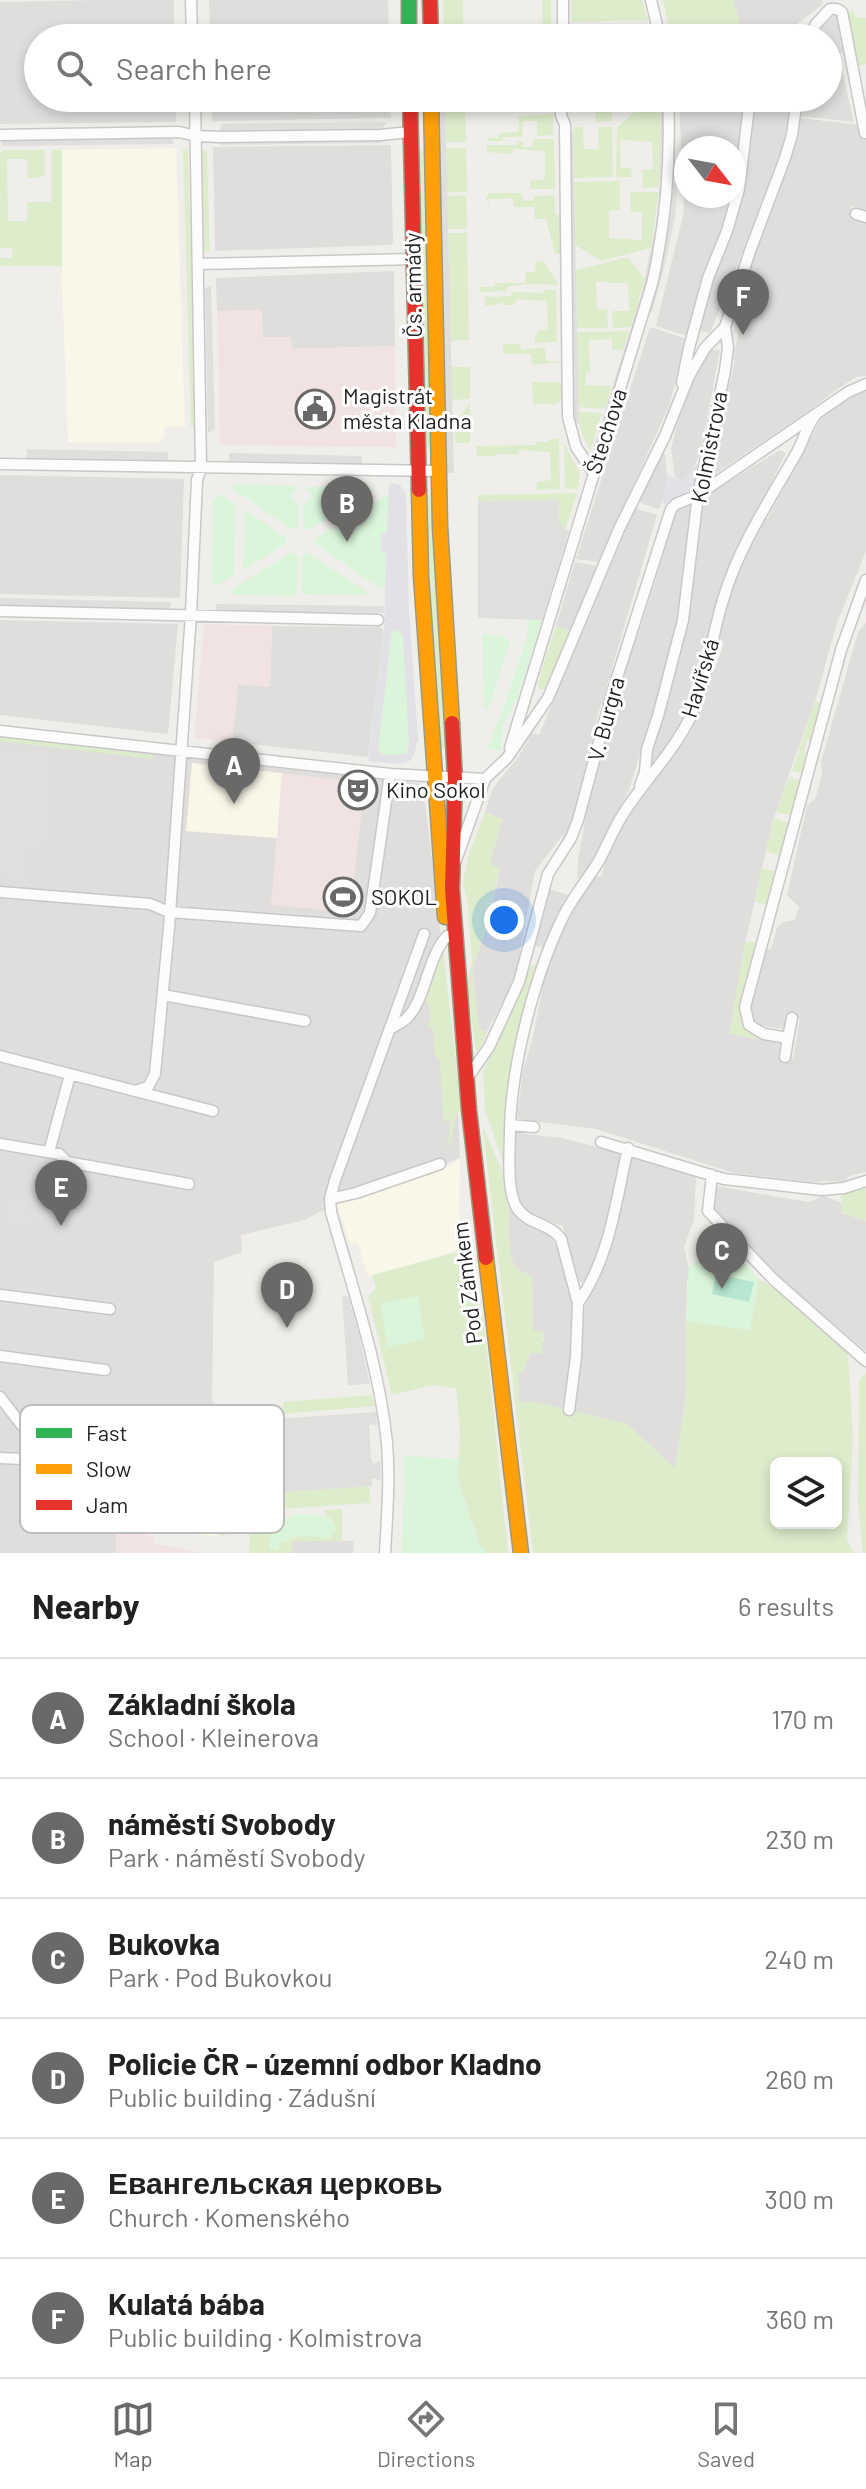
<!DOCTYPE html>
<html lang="en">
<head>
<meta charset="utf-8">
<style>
	body { margin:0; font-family:Barlow,sans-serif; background:#f2f2f2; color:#222 }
	.controls { position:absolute; right:24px; bottom:24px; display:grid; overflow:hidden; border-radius:12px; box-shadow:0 4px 12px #0003 }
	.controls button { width:72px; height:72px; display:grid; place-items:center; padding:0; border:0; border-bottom:2px solid #e0e0e0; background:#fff; color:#222; font:40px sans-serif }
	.compass { position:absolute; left:674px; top:136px; width:72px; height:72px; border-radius:50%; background:#fff; box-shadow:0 4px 12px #0003; rotate:121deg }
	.you { position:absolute; left:504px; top:920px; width:28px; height:28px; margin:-20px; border:6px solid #fff; border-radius:50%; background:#1a73e8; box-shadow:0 0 0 12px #1a73e833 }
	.badge { display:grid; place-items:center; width:52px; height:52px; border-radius:50%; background:#6a6968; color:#fff; font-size:26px; font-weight:700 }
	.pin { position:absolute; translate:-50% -66px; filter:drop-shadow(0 2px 4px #0008) }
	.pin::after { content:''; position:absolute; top:42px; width:28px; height:24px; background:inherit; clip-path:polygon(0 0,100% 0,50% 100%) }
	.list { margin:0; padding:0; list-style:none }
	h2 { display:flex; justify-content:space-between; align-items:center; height:104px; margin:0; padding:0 32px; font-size:34px }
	h2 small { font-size:26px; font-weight:400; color:#767676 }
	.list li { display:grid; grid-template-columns:52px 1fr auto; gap:24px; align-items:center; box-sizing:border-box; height:120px; padding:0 32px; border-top:2px solid #e0e0e0 }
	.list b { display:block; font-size:30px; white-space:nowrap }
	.list p { margin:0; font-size:26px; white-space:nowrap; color:#767676 }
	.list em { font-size:26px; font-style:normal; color:#767676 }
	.icon { flex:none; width:44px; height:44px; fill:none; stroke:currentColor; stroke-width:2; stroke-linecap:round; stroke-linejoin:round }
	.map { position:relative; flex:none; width:866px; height:1553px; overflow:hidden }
	.search { position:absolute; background:#fff; box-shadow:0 4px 12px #0003; left:24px; right:24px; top:24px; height:88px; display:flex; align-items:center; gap:20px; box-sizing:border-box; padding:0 28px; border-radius:44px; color:#767676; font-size:30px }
	.sheet { height:824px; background:#fff }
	nav { display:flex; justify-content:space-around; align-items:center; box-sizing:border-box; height:112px; border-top:2px solid #e0e0e0; background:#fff; font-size:22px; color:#767676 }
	nav a { display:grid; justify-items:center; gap:4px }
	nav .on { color:#6a6968 }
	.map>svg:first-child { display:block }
	.residential { fill:#dfdedc }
	.commercial { fill:#f1e3e1 }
	.education { fill:#f8f7e8 }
	.religious { fill:#dededc }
	.grass { fill:#ddeccb; fill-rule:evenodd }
	.park { fill:#daf5da }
	.pitch { fill:#b7e6d2 }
	.parking { fill:#e0dfde }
	.plaza { fill:#e2e1e5; fill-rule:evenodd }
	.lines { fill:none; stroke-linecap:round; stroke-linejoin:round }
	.street-casing { stroke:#c9c8c7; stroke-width:13 }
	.fast-casing { stroke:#999a82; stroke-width:17 }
	.slow-casing { stroke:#999a82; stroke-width:17 }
	.jam-casing { stroke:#999a82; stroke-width:17 }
	.street { stroke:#fdfcfc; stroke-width:10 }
	.fast { stroke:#30b455; stroke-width:14 }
	.slow { stroke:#ff9f0a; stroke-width:14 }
	.jam { stroke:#e5322d; stroke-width:14 }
	.labels { text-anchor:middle; stroke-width:6; stroke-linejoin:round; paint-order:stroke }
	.street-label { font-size:22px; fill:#222; stroke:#fff }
	.poi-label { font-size:22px; fill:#222; stroke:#fff; text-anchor:start }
	.key { fill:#fff; stroke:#bdbdbd; stroke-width:2 }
	.key-label { font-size:22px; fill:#222 }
</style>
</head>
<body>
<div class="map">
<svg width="866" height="1553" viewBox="0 0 866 1553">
	<rect width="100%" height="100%" fill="#f0eeeb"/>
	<path class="residential" d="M98,0H174V38H38V98H176V122L0,124V2Z
		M209,0H388L389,38H210Z
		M733,0H822L823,4L779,38H744Z
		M838,13L844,40L840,42L843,52L838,54L854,122L799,116L801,98H828V38H815L821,26Z
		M211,98H390L391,118L212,121Z
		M679,98H744L743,126L734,183V148H686V196H732L728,218L707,268L697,306L694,305L687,336L656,326L684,212Z
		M754,98H792L787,133L772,179L710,333L697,330L714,271L720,264L739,211L749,160Z
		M799,118L861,125L866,133V211L850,206L855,219L866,223V376L856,377L836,390L803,415L715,474L707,469L727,383H730L735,361L733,359L741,320L736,318L747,275Z
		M391,145L393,243L390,245L215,251L213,147Z
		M394,271L395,346L291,349L262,338V310L217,311L216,278Z
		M650,327L687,339L669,406L599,562L576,559Z
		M710,350H720L710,404L698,459L684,481L675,477L671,449L676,428L694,378Z
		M866,391V551L837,623L815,701L773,820L744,948L730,1034L782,1043L780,1057L793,1059L800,1018L787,1016L784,1029L757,1025L752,1021L750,1009L756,976L766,949H771L777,928L783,922L795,920L799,907L787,895L798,845L807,806L816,797L822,774L821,762L858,632L866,623V1172L849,1176L845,1181L811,1182L734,1173L596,1129L517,1119L523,1070L532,1041L544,981L552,958L551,952L589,883L593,878L601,876L604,869L603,860L614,837L642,795L678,747L712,668H715L724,643L717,640L731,588L752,541L765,519H767L823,415L853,395Z
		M780,450L786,453L762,502L734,551L718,600L698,683L687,713L654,765L649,762L652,748L704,503L715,490Z
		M662,454H665L668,482L659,509L638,502Z
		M0,475L184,479L180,598L0,594Z
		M677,507H692L691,526L672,649L629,790L599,851L580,880L577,878L578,860L588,804L634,638L637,637L654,586Z
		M635,508L657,515L605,692L603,704H601L598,714L576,809L566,837L562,836L535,871L515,978L486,1033L479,1028L472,969L482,942L496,887L500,869L489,865L502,819L485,812L493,788L519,756L532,733L539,735Z
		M575,562L597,566L571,631L556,626Z
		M0,620L178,624L168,734L0,715Z
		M272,626L381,627L384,632L368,757L232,742L238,684L270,686Z
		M0,737L423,784L456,1065L460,1158L336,1204L304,1220L241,1235L242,1252L214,1262L212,1401L218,1407L217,1419L125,1414L117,1510L151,1514L149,1537L154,1538V1544L201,1553H0Z
		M546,888L568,895L560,912H557L552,933L545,948L532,945Z
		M515,1133L562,1138L624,1154L600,1252L589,1278L581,1283L574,1276L563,1226L530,1215L520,1207L517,1200L514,1161Z
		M632,1156L696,1176L694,1220L684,1247L690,1273L687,1280L686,1321V1397L675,1469L627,1424L572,1412L581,1314L602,1272Z
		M715,1186L808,1202L824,1196L842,1203V1213L866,1221V1351L776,1276L754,1251L733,1232L712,1205Z
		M508,1207H513V1213H518L543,1229L558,1247L565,1262L566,1284L572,1288L574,1355L566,1410L519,1401L518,1373H523L530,1353L544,1341L543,1331L533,1332L532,1277L526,1273L517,1270L510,1256Z"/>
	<path class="commercial" d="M262,310L263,337H291L292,349L395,346L396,447L220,445L217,311Z
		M204,624L272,626L270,687L238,684L232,742L194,738Z
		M282,773L365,783L350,912L271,905Z
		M117,1511L151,1514L149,1537L154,1538V1544L201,1553H116Z"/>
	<path class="education" d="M176,148L185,426L164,427V437L157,443L68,442L62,282V150Z
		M192,763L282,773L277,838L186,831Z
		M460,1158L459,1214L463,1249L368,1277L358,1244L350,1245L337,1205L451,1165Z
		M154,1416L217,1419L212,1514L220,1516L216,1536L155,1531L158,1495L193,1476L150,1473Z"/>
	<path class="religious" d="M292,1541H354L353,1553H292Z"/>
	<path class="grass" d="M443,0H463V38H444Z
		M542,0H551V38H535L534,28H543Z
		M571,0H642L648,20L571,22Z
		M663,0H733L744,38H671Z
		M854,11L855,17L866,18V64L856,66L848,12Z
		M572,98H600L612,103V121L596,122L595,109L573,110Z
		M660,98L661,156L659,187L643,188L642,170L653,169L652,142L620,140L621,168H631L632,177H616L617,128L643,104V99Z
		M465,110L466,142H446L445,110Z
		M553,114V135L537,136V121H523L522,137H503V141H488V138H499V133L519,132V116Z
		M573,127H583L584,149H599L598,127H612L613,177L574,178Z
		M533,139H554L555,189H530V181L545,179V151L513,149V154L491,152L487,155V145H517V141H522L523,147H532Z
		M446,148H466L467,192H447Z
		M183,149H188V151L196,426H191Z
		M3,150H45V173L42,177L27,178V159H7L8,221H27V202H51V150H62V266H0V258H12V248H0V153Z
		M202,151H207L210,251H204Z
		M419,151H425L431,445L427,448L424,445Z
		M620,181V210L609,211V238L642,240V212H631L630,192H659L651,248L601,261L575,245L574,182Z
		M489,193H522L523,201L534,200V196L555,195V215H560L561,254H555L546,219H535L534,207H514L513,198L489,199V204L486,199Z
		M466,195L467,229H448L447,196Z
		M448,233H467L469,340L450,341Z
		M628,257L645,279L631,327L613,328L612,311H629L628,283H607V281L596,282L597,309H607L608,328H577L576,270Z
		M543,261L559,285L526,284L507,287V291L480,292V287H494L495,283H525L526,272H535L536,262Z
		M544,290H556L557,342L535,343V333H538V330L548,329L547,301L516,299L515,305H504V303L485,306V297L512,296L513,292L543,293Z
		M629,331L623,350H612V339L589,340L590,373H586V385L612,386L605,409L578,407L577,332Z
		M503,344H520L521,350L545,347L546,361L562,362L532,365L531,354H503Z
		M450,367H470V399L451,400Z
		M532,382H559L562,385V399L556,404H533Z
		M470,403V443H455L454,425Z
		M578,412L602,413L590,451L580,428Z
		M549,439H559L560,489L536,490L537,482L551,480L550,452L519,450L518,455L497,454L496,456H477L476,446L536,445L537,442H548Z
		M564,443L580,473L578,489H565Z
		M577,493L565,530L559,522V500L478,501V495Z
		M432,495L445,749H438L426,496Z
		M556,626L571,631L547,688L541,690L537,685Z
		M815,701L822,704L813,738L807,740L804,751L808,755L803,772L801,773L792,771Z
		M0,737L153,755V759L0,741Z
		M789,777L801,781L791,815L776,812Z
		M485,812L502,819L490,864L500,868L498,875L482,942L472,969L479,1028L486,1033L489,1029L480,1048L476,1051L467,984L472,959L468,906L463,883L468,857Z
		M774,818L788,823L789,826L780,856L766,851Z
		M762,868L776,872L768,905L755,902Z
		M749,941L760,943L743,1018L782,1043L729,1034L745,943Z
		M443,949L461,1109C451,1119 456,1138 447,1149L451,1121H443L440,1059L435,1056L433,1028L427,1025C434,1016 430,1006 423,997Z
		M540,963L518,1049L506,1171L485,1110L483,1072L528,967Z
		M482,1123L507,1184L510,1256L517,1270L526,1273L532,1277L533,1331H543L542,1354L530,1353L523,1373H518L519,1401L540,1403L627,1424L675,1468L686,1397V1321L750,1330L759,1279L795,1302L846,1348L848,1353L853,1438L847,1540L854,1553H533ZM776,1463H836V1523H776Z
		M866,1184V1221L842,1212L841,1196Z
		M473,1248L485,1332L508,1553H486L481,1548L457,1477L460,1433L456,1388L433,1385L392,1395L368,1297L376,1288L372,1275Z
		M866,1373V1553H863L858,1503L859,1380Z
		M372,1395L375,1406L283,1414V1402Z
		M249,1404L250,1416L230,1424L226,1423L224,1415L217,1414L218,1407Z
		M263,1485L266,1493L369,1486L371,1503L264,1510Z
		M221,1498L244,1499V1515L241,1523C233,1526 229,1535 221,1537L218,1532Z
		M342,1509V1541H293L292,1553H249L250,1520L262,1514C262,1525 271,1529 272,1539L280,1543L301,1535L330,1538L336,1529L332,1520L326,1516L325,1510Z"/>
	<path class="park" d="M237,484L295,486L297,490L290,496L299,504L298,527L291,529L233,489V486Z
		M347,486V493H366L367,487L373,489L310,529H304L303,506L313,496L306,490V487Z
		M218,493L236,504L234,575L216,586L212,584L211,578L213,500L217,499Z
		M385,496H388L389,500L387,534H382L386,551L385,587L381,589L314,543L316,538Z
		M245,510L286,538L287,541L284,545L243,570Z
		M306,552L367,592V595L301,594L302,558Z
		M291,553H296L298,558L297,593L295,596L236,595L232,592V589Z
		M526,619L542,620L517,699L503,724L501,751L487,748L501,715L527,637L528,628Z
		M397,630L402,634L403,639L409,744L406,753C398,756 385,757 378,751L391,638L393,632Z
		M483,633L506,637L510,642L488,710L484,707L482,636Z
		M726,1244L759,1279L750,1330L686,1321L689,1267Z
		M418,1296L425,1339L387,1347L381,1303Z
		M403,1456L459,1459L457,1478L480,1547L485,1549L486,1553H401L404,1489Z
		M298,1514L328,1517L335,1525V1533L327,1538L298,1535L281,1542L278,1551L271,1550L268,1544L272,1534L265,1525Z"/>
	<path class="pitch" d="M716,1274L754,1282L749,1302L712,1294Z"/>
	<path class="parking" d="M437,98H445L454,473H446Z
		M661,98H668L669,185L677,181L676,211L666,261L652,312L645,311L600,450L593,449L642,292L659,210Z
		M386,122L382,130L218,133L222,124Z
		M565,129L573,132L579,424L568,417Z
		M382,134L383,143L221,145L220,137Z
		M173,137V144L2,146L3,140Z
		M211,285L215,429L208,433L205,288Z
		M27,449L168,452V460L26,458Z
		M229,453L362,456V464L229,461Z
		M559,500V522L564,529L569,531L542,620L478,618V501Z
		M0,598L171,602L170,610L0,607Z
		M216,604L384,606V613L216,611Z
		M0,747L57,753L48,842L39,852H29L26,881L0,879Z
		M176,774L167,880L160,883L169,777Z
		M195,903L349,916L344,923L189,909Z
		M190,918L254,924L345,930V935L190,922Z
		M159,931H165L153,1067H147Z
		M174,931H181L177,982H169Z
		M167,1011L174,1012L169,1072L161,1071Z
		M0,1063L58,1078L56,1086L0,1071Z
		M80,1084L127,1095L125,1104L78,1092Z
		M78,1153L189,1173L182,1180L69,1160Z
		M5,1195L46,1199L43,1228L4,1224Z
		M348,1296L359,1335L370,1384L348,1385L342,1297Z
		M0,1298L105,1311L109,1319L0,1306Z
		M376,1412L377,1428L374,1424L369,1425L371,1457L373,1464L380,1461L381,1481L372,1478V1486L265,1493L263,1485L260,1420Z"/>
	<path class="plaza" d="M695,463L715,474L724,485L708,496L702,507H677L661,503L668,476L684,480Z
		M389,483L400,485L406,494L409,610L418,739L414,756L410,761L396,764L368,761L384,632L386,552L381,551V534L387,533ZM397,630L402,634L403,639L409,744L406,753L391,755L382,754L378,750L391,638L393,632Z"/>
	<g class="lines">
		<defs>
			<path id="street" d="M191,0L192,38
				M563,0V38
				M651,0L660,38
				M787,38H802
				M808,38L816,24L830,9H837L842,12L865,133
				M561,98V115L565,125L568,417L576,447L593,472
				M0,135L179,132L196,136L220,137L380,135L410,132
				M856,214L866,217
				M198,264L414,259
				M682,383L689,348L708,278L727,231L739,189L750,98
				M0,464L439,471
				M0,611L378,620
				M0,731L390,774L485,779L507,758L548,698L619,529L665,436L689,376L705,348L725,327
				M510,748L652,284C666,222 671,161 668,98
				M640,786L645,772L647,749L658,716L683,620L698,495L725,371L728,347L725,327L750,251L785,158L792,135L797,98
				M456,860L485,779
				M0,892L150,904L169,912L361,926L370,913L390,774
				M163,995L305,1021
				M390,1029C395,1026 403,1022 407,1018C426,999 427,958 447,936
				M788,1038L792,1018
				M0,1056L213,1111
				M785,1057L788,1038L764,1034L749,1025L745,1007L841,650L866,580
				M466,1080L489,1047L519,982L548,874L571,838L578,820L613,690L671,509L676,504L698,495L848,392L866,384
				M135,1091L148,1087L155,1074L169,928L191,614L197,480L201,468L195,98
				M510,1125L534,1127
				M601,1142L724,1179L821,1190L844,1188L866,1181
				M0,1144L59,1154L67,1162L189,1184
				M49,1152L70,1075
				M712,1175L708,1211L774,1280L866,1361
				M330,1199L356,1193L440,1164
				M0,1295L110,1309
				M578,1303C610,1258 616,1200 628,1148
				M0,1356L105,1370
				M0,1397L51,1463L57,1466L90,1473
				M569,1410L576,1357L578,1303L561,1239C550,1223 527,1224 517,1208C506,1190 510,1151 510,1131C511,1065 535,973 564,915C574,895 589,878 600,859C608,843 615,826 625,811C646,779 674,751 691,716C708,680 711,638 723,600C738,548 769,501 796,454C803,442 806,428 814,417
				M0,1458L48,1460
				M385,1553C387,1517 390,1480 387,1443C379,1364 352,1287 331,1212L330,1199L335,1180L424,934"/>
			<path id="fast" d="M409,0V38"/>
			<path id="slow" d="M431,98L440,526L452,723
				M419,490L421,576L445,917
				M486,1258L521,1553"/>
			<path id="jam" d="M430,0L431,38
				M410,98L419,490
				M452,723L455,779L452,889L469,1110L486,1258"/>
		</defs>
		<use href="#street" class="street-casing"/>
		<use href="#fast" class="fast-casing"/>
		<use href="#slow" class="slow-casing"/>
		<use href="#jam" class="jam-casing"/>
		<use href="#street" class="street"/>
		<use href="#fast" class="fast"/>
		<use href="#slow" class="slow"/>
		<use href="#jam" class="jam"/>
	</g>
	<defs>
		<symbol id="civic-ring" viewBox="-11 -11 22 22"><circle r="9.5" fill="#fff" stroke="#6a6968" stroke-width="1.5"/><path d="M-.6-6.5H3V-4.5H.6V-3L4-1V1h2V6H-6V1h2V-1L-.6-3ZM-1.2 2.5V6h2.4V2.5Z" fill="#6a6968"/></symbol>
		<symbol id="theatre-ring" viewBox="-11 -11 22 22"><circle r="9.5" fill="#fff" stroke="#6a6968" stroke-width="1.5"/><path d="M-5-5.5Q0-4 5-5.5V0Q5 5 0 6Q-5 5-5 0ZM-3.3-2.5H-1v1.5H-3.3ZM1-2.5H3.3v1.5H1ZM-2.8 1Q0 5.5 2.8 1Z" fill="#6a6968"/></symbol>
		<symbol id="stadium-ring" viewBox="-11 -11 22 22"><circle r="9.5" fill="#fff" stroke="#6a6968" stroke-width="1.5"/><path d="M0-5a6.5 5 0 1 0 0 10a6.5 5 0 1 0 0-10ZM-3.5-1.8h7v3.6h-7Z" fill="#6a6968"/></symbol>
	</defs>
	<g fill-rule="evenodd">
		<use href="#civic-ring" x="293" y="387" width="44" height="44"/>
		<use href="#theatre-ring" x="336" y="768" width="44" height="44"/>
		<use href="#stadium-ring" x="321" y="875" width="44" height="44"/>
	</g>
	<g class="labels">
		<g class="street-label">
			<text transform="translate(413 285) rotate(-91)" y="8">Čs. armády</text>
			<text transform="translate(606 431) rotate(-72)" y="8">Štechova</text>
			<text transform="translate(709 447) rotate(-79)" y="8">Kolmistrova</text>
			<text transform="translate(700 678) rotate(-73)" y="8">Havířská</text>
			<text transform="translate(606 719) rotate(-75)" y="8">V. Burgra</text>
			<text transform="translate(467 1283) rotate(-97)" y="8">Pod Zámkem</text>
		</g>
		<g class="poi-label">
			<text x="343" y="404">Magistrát<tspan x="343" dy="25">města Kladna</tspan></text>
			<text x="386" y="798">Kino Sokol</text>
			<text x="371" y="905">SOKOL</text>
		</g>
	</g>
	<rect x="20" y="1405" width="264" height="128" rx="12" class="key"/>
	<rect x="36" y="1428" width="36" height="10" fill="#30b455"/>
	<rect x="36" y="1464" width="36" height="10" fill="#ff9f0a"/>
	<rect x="36" y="1500" width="36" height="10" fill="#e5322d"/>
	<g class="key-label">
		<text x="86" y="1441">Fast</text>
		<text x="86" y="1477">Slow</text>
		<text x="86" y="1513">Jam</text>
	</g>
</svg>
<div class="controls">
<button><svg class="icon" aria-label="layers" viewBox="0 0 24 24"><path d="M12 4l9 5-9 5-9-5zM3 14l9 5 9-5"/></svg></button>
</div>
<svg class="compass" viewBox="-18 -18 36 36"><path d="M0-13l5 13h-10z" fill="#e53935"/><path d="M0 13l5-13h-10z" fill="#767676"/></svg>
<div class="you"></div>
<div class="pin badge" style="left:234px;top:804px">A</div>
<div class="pin badge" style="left:347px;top:542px">B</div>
<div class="pin badge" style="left:722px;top:1289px">C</div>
<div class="pin badge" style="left:287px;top:1328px">D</div>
<div class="pin badge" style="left:61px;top:1226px">E</div>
<div class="pin badge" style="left:743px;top:335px">F</div>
<div class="search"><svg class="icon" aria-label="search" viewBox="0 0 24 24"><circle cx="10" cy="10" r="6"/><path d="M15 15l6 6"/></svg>Search here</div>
</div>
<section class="sheet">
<h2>Nearby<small>6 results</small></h2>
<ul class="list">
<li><span class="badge">A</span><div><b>Základní škola</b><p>School · Kleinerova</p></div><em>170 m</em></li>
<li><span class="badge">B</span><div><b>náměstí Svobody</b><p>Park · náměstí Svobody</p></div><em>230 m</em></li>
<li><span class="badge">C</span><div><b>Bukovka</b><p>Park · Pod Bukovkou</p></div><em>240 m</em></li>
<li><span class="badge">D</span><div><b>Policie ČR - územní odbor Kladno</b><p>Public building · Zádušní</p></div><em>260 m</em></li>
<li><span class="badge">E</span><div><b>Евангельская церковь</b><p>Church · Komenského</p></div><em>300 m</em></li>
<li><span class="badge">F</span><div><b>Kulatá bába</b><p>Public building · Kolmistrova</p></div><em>360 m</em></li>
</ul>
</section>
<nav>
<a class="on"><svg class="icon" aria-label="map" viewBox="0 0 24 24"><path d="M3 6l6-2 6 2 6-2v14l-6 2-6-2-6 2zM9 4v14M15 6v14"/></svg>Map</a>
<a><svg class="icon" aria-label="directions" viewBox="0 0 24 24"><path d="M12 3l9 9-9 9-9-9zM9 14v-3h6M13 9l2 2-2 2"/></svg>Directions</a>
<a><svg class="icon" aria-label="saved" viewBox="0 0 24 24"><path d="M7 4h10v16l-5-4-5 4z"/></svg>Saved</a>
</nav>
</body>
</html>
